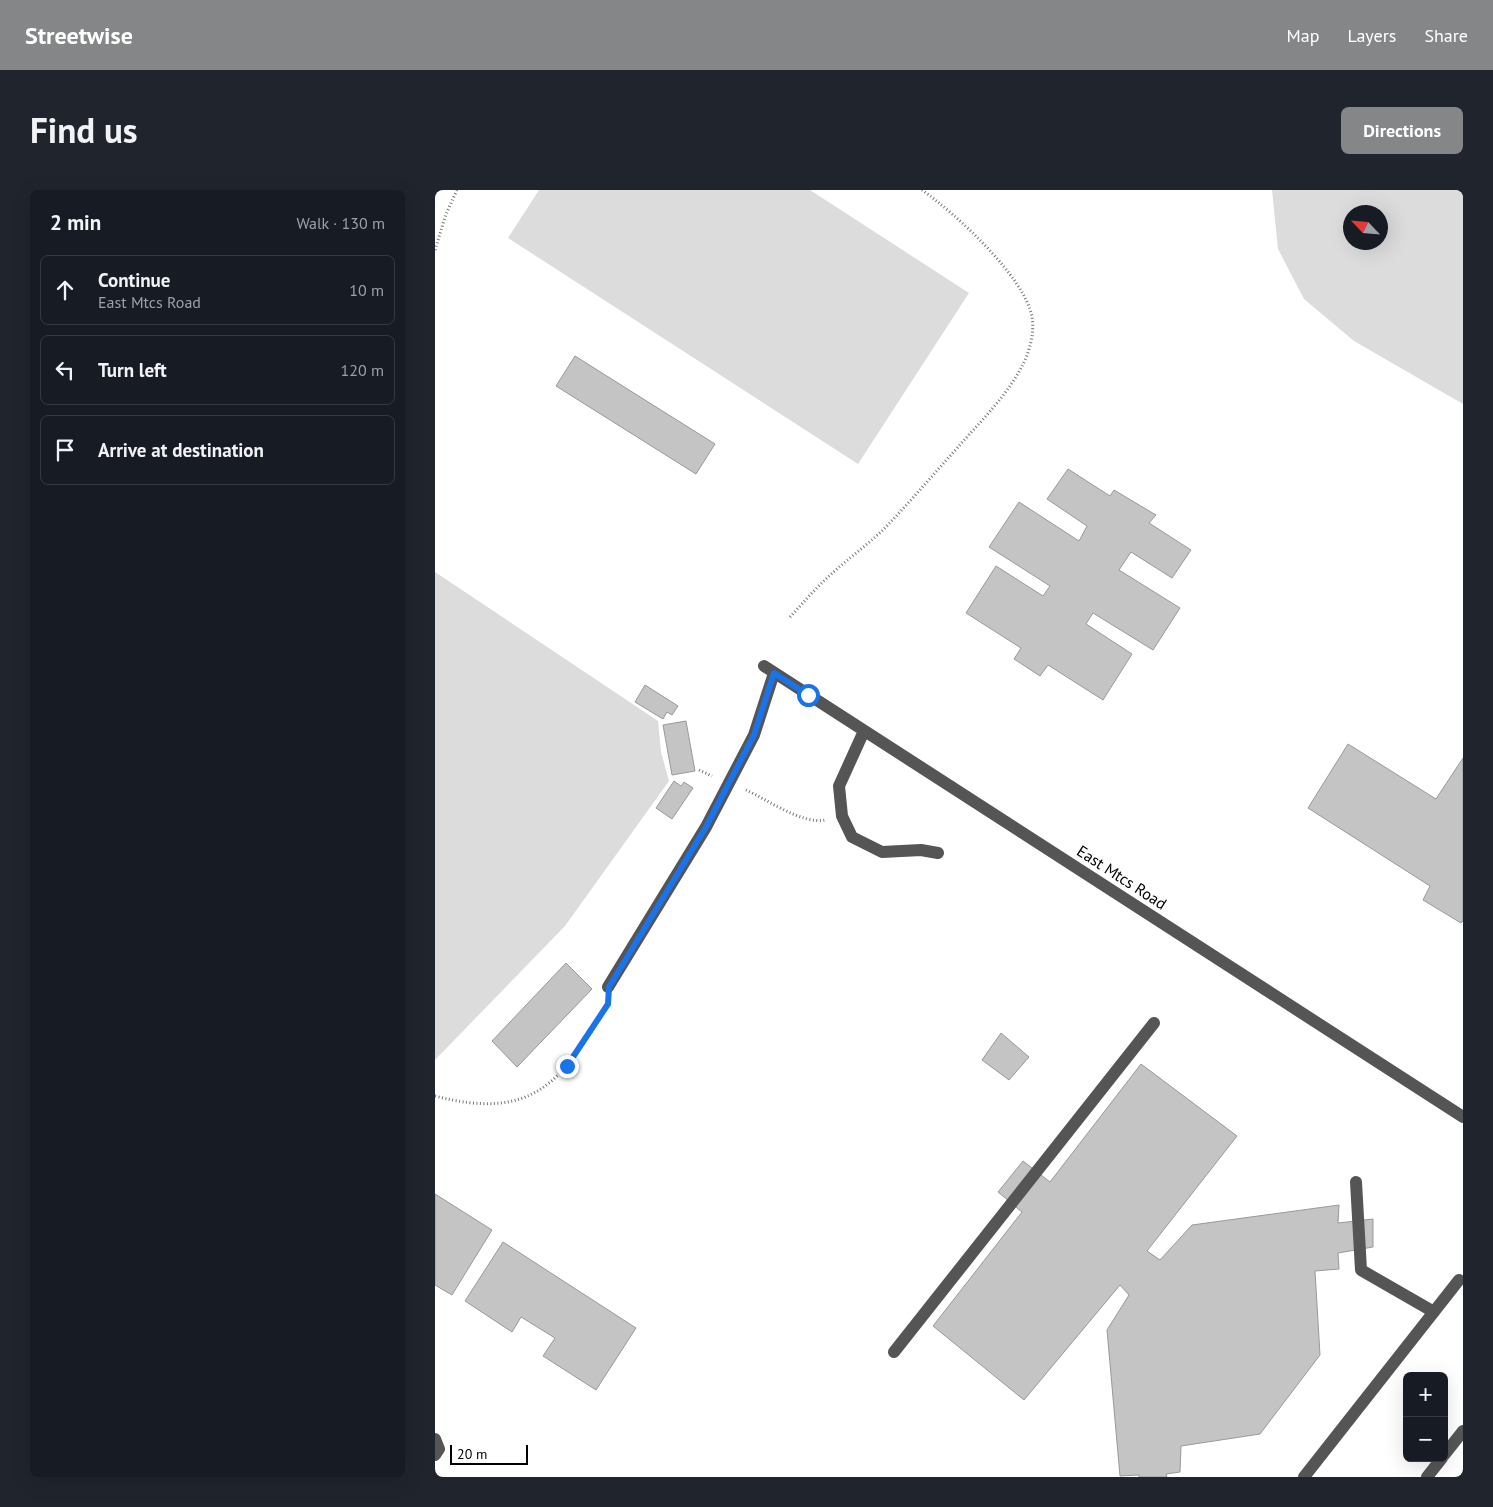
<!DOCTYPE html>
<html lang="en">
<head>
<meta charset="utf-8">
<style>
	body { margin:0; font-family:"PT Sans",sans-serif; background:#20242c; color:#f1f3f6 }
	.controls { position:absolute; right:15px; bottom:15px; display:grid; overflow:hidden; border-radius:8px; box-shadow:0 5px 20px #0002 }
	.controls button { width:45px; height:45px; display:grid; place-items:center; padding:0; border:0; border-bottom:1px solid #363941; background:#171b24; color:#f1f3f6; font:25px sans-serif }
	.compass { position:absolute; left:908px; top:15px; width:45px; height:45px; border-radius:50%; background:#171b24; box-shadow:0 5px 20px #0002; rotate:296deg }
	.scale { position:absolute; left:15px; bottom:12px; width:78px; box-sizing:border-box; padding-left:5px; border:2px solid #000; border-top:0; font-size:14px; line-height:18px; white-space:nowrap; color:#000; -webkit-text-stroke:4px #fff; paint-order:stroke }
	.stop { position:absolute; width:15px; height:15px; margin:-11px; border:4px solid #1a73e8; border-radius:50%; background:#fff }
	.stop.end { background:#1a73e8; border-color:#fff; box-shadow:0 1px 5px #0008 }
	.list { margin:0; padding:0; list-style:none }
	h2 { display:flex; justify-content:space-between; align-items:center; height:65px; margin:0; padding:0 20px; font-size:21px }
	h2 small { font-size:16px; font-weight:400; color:#9ea1a6 }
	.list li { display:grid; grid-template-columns:32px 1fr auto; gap:15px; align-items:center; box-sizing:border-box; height:70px; margin:0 10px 10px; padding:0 10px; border:1px solid #363941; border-radius:8px }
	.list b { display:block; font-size:19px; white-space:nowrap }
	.list p { margin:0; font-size:16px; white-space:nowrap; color:#9ea1a6 }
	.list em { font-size:16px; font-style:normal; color:#9ea1a6 }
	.icon { flex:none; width:28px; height:28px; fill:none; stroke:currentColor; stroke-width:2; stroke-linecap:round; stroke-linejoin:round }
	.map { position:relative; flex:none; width:1028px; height:1287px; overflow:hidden; border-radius:8px }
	header { display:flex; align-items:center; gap:30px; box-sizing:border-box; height:70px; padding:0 25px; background:#858687; color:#fff }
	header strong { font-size:24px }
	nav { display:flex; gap:28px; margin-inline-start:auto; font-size:18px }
	.intro { display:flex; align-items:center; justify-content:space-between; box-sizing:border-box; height:120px; padding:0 30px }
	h1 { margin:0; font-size:35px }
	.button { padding:12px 22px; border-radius:8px; background:#858687; color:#fff; font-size:18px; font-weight:700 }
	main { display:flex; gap:30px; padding:0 30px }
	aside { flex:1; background:#171b24; border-radius:8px; box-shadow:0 5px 20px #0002 }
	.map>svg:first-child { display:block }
	.green { fill:#dcdcdc; fill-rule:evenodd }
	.building { fill:#c4c4c4; stroke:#999 }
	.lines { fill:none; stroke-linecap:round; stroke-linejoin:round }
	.path { stroke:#777; stroke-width:3; stroke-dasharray:1 2.5; stroke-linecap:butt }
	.minor { stroke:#555; stroke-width:12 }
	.route { stroke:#1a73e8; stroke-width:6 }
	.labels { text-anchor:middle; stroke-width:5; stroke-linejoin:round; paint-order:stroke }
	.street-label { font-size:16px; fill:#000; stroke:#fff }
</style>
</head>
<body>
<header>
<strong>Streetwise</strong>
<nav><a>Map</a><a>Layers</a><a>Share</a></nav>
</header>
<div class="intro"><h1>Find us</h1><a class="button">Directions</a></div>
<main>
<aside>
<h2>2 min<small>Walk · 130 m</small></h2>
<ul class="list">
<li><svg class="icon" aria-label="ahead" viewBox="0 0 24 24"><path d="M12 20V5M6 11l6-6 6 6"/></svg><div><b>Continue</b><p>East Mtcs Road</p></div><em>10 m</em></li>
<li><svg class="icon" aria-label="left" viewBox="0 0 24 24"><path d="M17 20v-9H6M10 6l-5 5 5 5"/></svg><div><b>Turn left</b></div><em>120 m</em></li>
<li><svg class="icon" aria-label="arrive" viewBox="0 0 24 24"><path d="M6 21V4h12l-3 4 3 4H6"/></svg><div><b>Arrive at destination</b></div></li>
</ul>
</aside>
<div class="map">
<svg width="1028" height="1287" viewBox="0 0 1028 1287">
	<rect width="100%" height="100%" fill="#fff"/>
	<path class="green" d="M104,0H375L534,103L423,274L73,48Z
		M837,0H1028V214L919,151L869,109L843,59ZM916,22H946V52H916Z
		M0,382L223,531L226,562L234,591L130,736L0,870Z"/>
	<path class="building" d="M140,166L280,254L261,284L121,196Z
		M633,279L675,306L679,300L721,325L714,333L756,360L737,388L696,362L684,380L745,418L718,460L658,423L651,434L697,464L668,510L613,475L605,486L579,469L586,458L531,423L561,376L608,406L615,396L554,357L584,312L644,351L652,336L612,309Z
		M210,495L243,516L237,525L232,522L228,529L200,512Z
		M251,531L260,581L237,585L228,535Z
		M913,554L1001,609L1028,568V731L1026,733L988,710L995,696L873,618Z
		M239,591L246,596L249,592L258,598L237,629L221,618Z
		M131,773L157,799L82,877L57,851Z
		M566,843L594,867L574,890L547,870Z
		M706,874L802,946L712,1061L725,1070L757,1035L904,1015L903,1033L938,1029V1057L903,1063L904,1079L880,1081L885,1165L825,1244L746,1256L745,1282L731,1284L732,1287H704V1285L685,1286L672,1140L694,1105L685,1095L589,1210L498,1136L587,1022L563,1002L588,971L615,992Z
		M0,1004L57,1040L17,1105L0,1095Z
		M68,1052L201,1138L161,1200L108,1166L120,1148L86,1127L77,1142L30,1111Z"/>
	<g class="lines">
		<path class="path" d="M0,60L11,24L22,0
			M355,427C367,414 379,400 392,388C410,371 431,356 449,339C474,313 498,285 523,257C545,232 570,208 586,178C594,164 600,143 597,127C590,87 520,23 487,0
			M264,580L277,586
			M311,600C331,609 368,635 390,630
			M0,906C96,931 126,894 172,816"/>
		<path class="minor" d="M329,476L1028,927
			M429,541L404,596L407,626L417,647L447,662L486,660L503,663
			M173,797L271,637L319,545L339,483
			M921,992L926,1080L999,1122
			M459,1162L719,833
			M0,1249L4,1259L0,1265
			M1009,1265L1028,1241
			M869,1287L1024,1090
			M992,1287L1007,1268"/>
	</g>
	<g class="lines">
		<path class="route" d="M132,876L173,814L174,797L271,637L319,545L339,483L373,505"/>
	</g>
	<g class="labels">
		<g class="street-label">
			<text transform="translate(687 687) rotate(33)" y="6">East Mtcs Road</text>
		</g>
	</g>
</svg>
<div class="controls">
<button>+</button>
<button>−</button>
</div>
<svg class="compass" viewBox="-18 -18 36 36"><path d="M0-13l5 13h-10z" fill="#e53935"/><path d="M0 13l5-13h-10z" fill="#9ea1a6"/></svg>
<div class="scale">20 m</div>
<div class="stop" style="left:373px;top:505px"></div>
<div class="stop end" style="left:132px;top:876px"></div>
</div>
</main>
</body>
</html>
